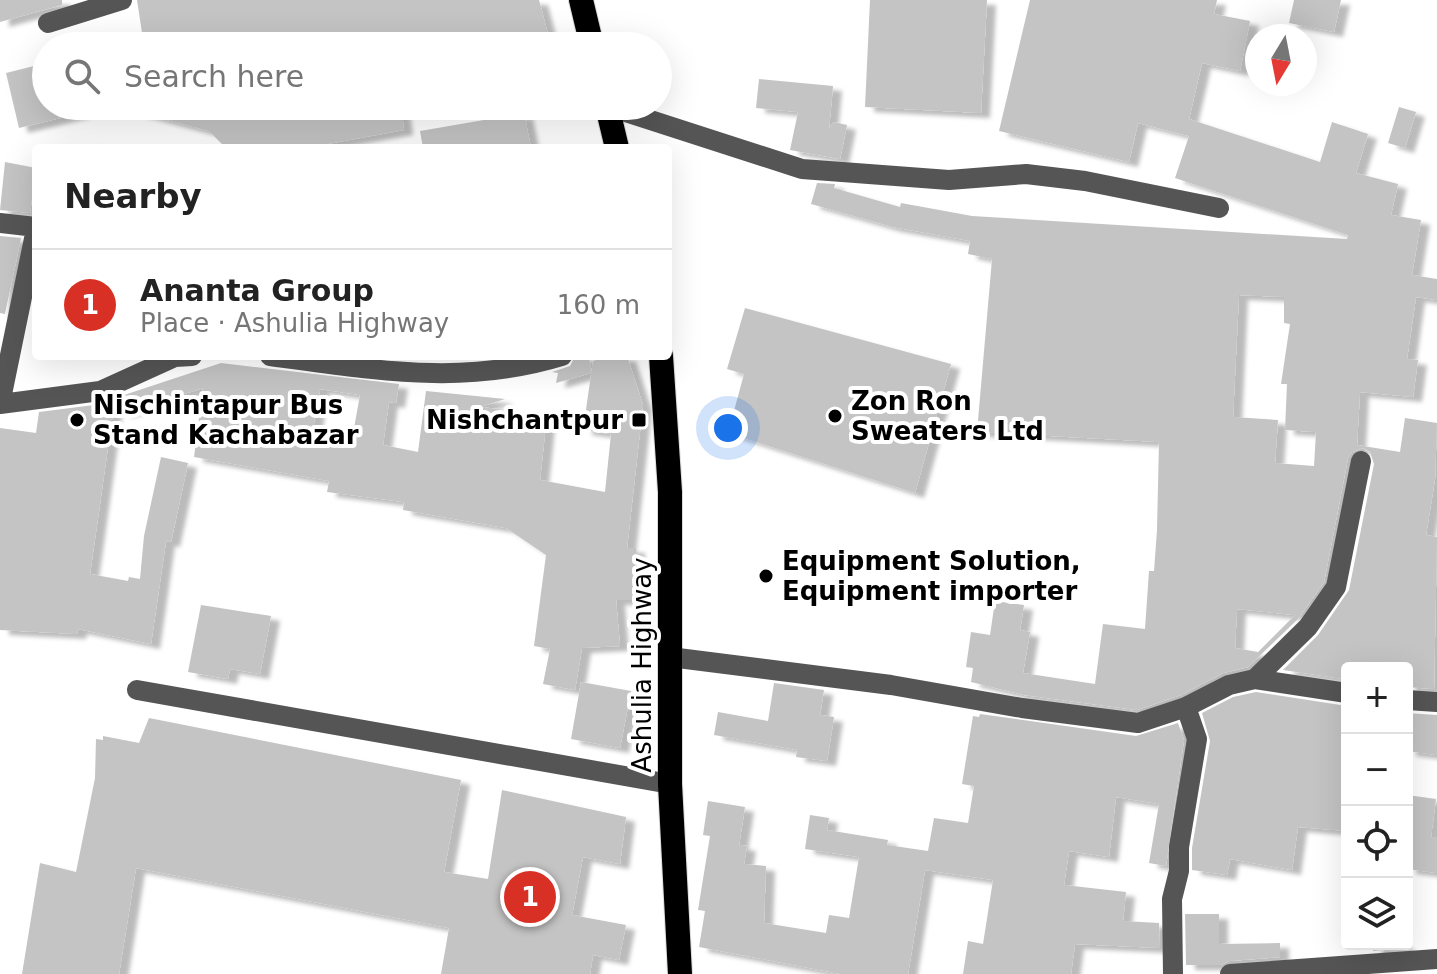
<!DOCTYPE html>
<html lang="en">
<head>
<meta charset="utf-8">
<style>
	body { margin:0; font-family:"DejaVu Sans",sans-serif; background:#f6f6f6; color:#222 }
	.controls { position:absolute; right:24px; bottom:24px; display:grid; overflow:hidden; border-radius:8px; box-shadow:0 8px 32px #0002 }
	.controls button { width:72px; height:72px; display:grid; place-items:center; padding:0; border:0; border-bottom:2px solid #e0e0e0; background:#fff; color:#222; font:40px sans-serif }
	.compass { position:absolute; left:1245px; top:24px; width:72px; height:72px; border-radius:50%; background:#fff; box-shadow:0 8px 32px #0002; rotate:190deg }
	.you { position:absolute; left:728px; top:428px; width:28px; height:28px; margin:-20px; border:6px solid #fff; border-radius:50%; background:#1a73e8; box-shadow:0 0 0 12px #1a73e833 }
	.badge { display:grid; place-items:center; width:52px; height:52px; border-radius:50%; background:#d93025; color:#fff; font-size:26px; font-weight:700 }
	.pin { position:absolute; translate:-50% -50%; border:4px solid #fff; box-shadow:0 2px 8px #0006 }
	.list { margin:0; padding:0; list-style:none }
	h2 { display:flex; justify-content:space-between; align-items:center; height:104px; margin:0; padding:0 32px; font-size:34px }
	h2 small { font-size:26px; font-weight:400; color:#767676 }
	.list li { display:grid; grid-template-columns:52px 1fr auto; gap:24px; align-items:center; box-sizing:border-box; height:112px; padding:0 32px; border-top:2px solid #e0e0e0 }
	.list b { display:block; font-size:30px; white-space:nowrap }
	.list p { margin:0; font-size:26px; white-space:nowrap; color:#767676 }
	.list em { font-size:26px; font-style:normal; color:#767676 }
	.icon { flex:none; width:44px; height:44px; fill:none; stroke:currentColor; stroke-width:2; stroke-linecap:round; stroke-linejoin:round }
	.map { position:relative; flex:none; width:1437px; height:974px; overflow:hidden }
	.search { position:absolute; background:#fff; box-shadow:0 8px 32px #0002; left:32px; top:32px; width:640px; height:88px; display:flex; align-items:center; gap:20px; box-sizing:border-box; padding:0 28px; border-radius:44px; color:#767676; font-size:30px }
	.panel { position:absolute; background:#fff; box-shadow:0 8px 32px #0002; left:32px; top:144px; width:640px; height:216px; border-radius:8px }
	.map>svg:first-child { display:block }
	.building { fill:#c4c4c4; fill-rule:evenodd; filter:url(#shadow) }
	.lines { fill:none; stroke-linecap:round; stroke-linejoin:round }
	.highway-casing { stroke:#dbdbdb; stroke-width:26 }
	.minor { stroke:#555; stroke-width:20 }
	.highway { stroke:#000; stroke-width:24 }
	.poi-dot { fill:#000; stroke:#fff; stroke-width:3 }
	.labels { text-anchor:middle; stroke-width:8; stroke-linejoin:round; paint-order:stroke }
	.poi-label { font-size:26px; font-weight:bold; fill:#000; stroke:#fff; text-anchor:start }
	.street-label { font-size:26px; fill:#000; stroke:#fff }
</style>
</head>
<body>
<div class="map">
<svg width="1437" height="974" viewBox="0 0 1437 974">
	<defs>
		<filter id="shadow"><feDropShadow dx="9" dy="5" stdDeviation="2" flood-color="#0004"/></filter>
	</defs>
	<rect width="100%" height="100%" fill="#fff"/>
	<path class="building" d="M0,0H62V5L0,22Z
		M137,0H539L551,46H144Z
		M870,0H987L981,113L865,107Z
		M1030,0H1217L1214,14L1250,21L1240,71L1202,63L1189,119L1320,162L1332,122L1368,134L1356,173L1398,184L1391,215L1421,220L1412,275L1437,279V300L1416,297L1407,359L1418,360L1413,397L1360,392L1357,445L1400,452L1405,418L1437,423L1435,479L1426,535L1437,537L1434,689L1407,687V668H1346L1344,679L1283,670L1318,635L1349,590L1374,464L1370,452L1363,448L1352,452L1348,458L1324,582L1298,619L1248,667L1223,673L1181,695L1137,710L1024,695L971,682L973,668L966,667L971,632L990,635L995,601L1024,605L1020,630L1030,632L1023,673L1095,684L1103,624L1145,629L1149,571H1154L1157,530L1159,442L977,432L992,259L968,254L970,241L893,227L811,204L817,183L835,184L834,188L900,207L901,203L972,216L1347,239L1348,235L1175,178L1189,136L1138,123L1129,162L999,131ZM1239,295L1284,297V323L1290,324L1281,384H1287L1285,430L1316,432L1314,466L1275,463L1278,420L1233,417ZM1237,609L1295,615L1258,652L1235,648Z
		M1294,0H1341L1334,32L1289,23Z
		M46,63V106H80L81,113L19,128L6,73Z
		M759,79L833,86L829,129L834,122L847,125L840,159L790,150L798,112L756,108Z
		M138,106H401L404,130L305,148H226L209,131L137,112Z
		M1399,107L1416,112L1405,148L1388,143Z
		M524,113L531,148H423L420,131Z
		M5,162L36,168L30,213L0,210Z
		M0,236L21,238L5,314L0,313Z
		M745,308L951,364L915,493L728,433L744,374L727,369Z
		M575,356H589L591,373L556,383L558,373L552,372L570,366Z
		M607,356H627L643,405L627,548H636V600H616L620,646L582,648L575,690L543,684L550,649L534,646L546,555L506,528L403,510L404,502L327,492L329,481L194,457L203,388L123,413L118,397L221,363L399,384L396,403L389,402L383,445L418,452L426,391L505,399L480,407L547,415L540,480L605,492L611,434L583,430L593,361ZM320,389L360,395L354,428H349L347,445L311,440Z
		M94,405H114L90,574L128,581L129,577L140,579L144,536L161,457L188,463L171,542L166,541L151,644L78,629L77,634L0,630V428L36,433L39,412Z
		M201,605L271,616L260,674L230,669L228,679L188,672Z
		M581,682L631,691L620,748L571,739Z
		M774,683L824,690L820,715L834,717L827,761L796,757L797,750L714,735L718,712L768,721Z
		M1256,692L1347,706V831L1298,827L1292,870L1230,859L1227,875L1192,870V848L1210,741L1202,713L1233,697Z
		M1407,713L1437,715V755L1407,751Z
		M980,714L1136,736L1178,723L1184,740L1166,866L1149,863L1159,804L1116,797L1109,857L1069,851L1064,885L1126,892L1123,921L1159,923L1160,948L1075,944L1071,974H963L968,941L983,944L993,880L925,870L908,974H841L699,947L705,911L698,910L710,836L703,835L708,801L745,807L739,845L747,846L744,864L766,866L764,923L826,933L829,915L849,918L859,857L805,849L810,815L829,818L827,830L888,840L887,845L928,851L934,818L968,823L974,786L962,784L973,716L979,717Z
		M149,718L461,780L444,872L488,879L502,790L626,817L620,864L583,857L572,915L626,925L619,960L593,955L590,974H441L449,928L136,868L119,974H22L40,863L76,872L95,778L96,739L103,740V736L139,743Z
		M1407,795L1436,799L1431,837H1437V873L1407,869Z
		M1185,914H1219V944L1280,943V957L1229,961L1221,965H1186Z
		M1373,944H1405V948L1373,951Z"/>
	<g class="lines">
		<defs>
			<path id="highway" d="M581,0L592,46
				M607,106L617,148
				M661,356L670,492V784L680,974"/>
		</defs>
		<use href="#highway" class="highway-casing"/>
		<path class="minor" d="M48,23L122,0
			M607,106L802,169L949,180L1026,174L1085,181L1219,208
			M0,223L36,227
			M270,356C372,369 460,387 562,356
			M0,404L100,391L175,357L192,356
			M0,404L36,229
			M670,657L891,685L1022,708L1138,723L1186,707L1229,685L1255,679L1347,693
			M1255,679L1308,627L1336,587L1361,461
			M137,690L670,784
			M1407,700L1437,702
			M1173,974L1172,899L1179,871V847L1197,739L1186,707
			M1230,974L1437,959"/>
		<use href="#highway" class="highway"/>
	</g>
	<g class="poi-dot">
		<circle cx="835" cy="416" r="8"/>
		<circle cx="77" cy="420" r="8"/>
		<rect x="631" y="412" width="16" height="16" rx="4"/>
		<circle cx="766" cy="576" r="8"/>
	</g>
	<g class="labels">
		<g class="poi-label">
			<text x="851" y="410">Zon Ron<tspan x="851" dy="30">Sweaters Ltd</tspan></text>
			<text x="93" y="414">Nischintapur Bus<tspan x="93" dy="30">Stand Kachabazar</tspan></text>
			<text x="623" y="429" text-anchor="end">Nishchantpur</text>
			<text x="782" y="570">Equipment Solution,<tspan x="782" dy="30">Equipment importer</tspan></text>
		</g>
		<g class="street-label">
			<text transform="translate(642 665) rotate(-90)" y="9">Ashulia Highway</text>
		</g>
	</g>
</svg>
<div class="controls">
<button>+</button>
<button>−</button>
<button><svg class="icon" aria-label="locate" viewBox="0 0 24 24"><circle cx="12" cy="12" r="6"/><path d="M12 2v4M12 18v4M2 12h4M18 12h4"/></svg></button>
<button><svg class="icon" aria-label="layers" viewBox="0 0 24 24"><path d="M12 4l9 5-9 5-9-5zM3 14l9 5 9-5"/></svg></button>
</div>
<svg class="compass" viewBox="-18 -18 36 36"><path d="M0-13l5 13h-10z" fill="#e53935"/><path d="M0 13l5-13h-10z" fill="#767676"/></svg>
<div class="you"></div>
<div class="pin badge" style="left:530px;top:897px">1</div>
<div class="search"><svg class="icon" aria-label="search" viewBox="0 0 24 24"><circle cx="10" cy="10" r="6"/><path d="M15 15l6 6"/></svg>Search here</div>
<section class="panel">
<h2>Nearby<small></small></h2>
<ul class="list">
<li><span class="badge">1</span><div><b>Ananta Group</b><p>Place · Ashulia Highway</p></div><em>160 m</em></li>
</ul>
</section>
</div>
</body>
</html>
